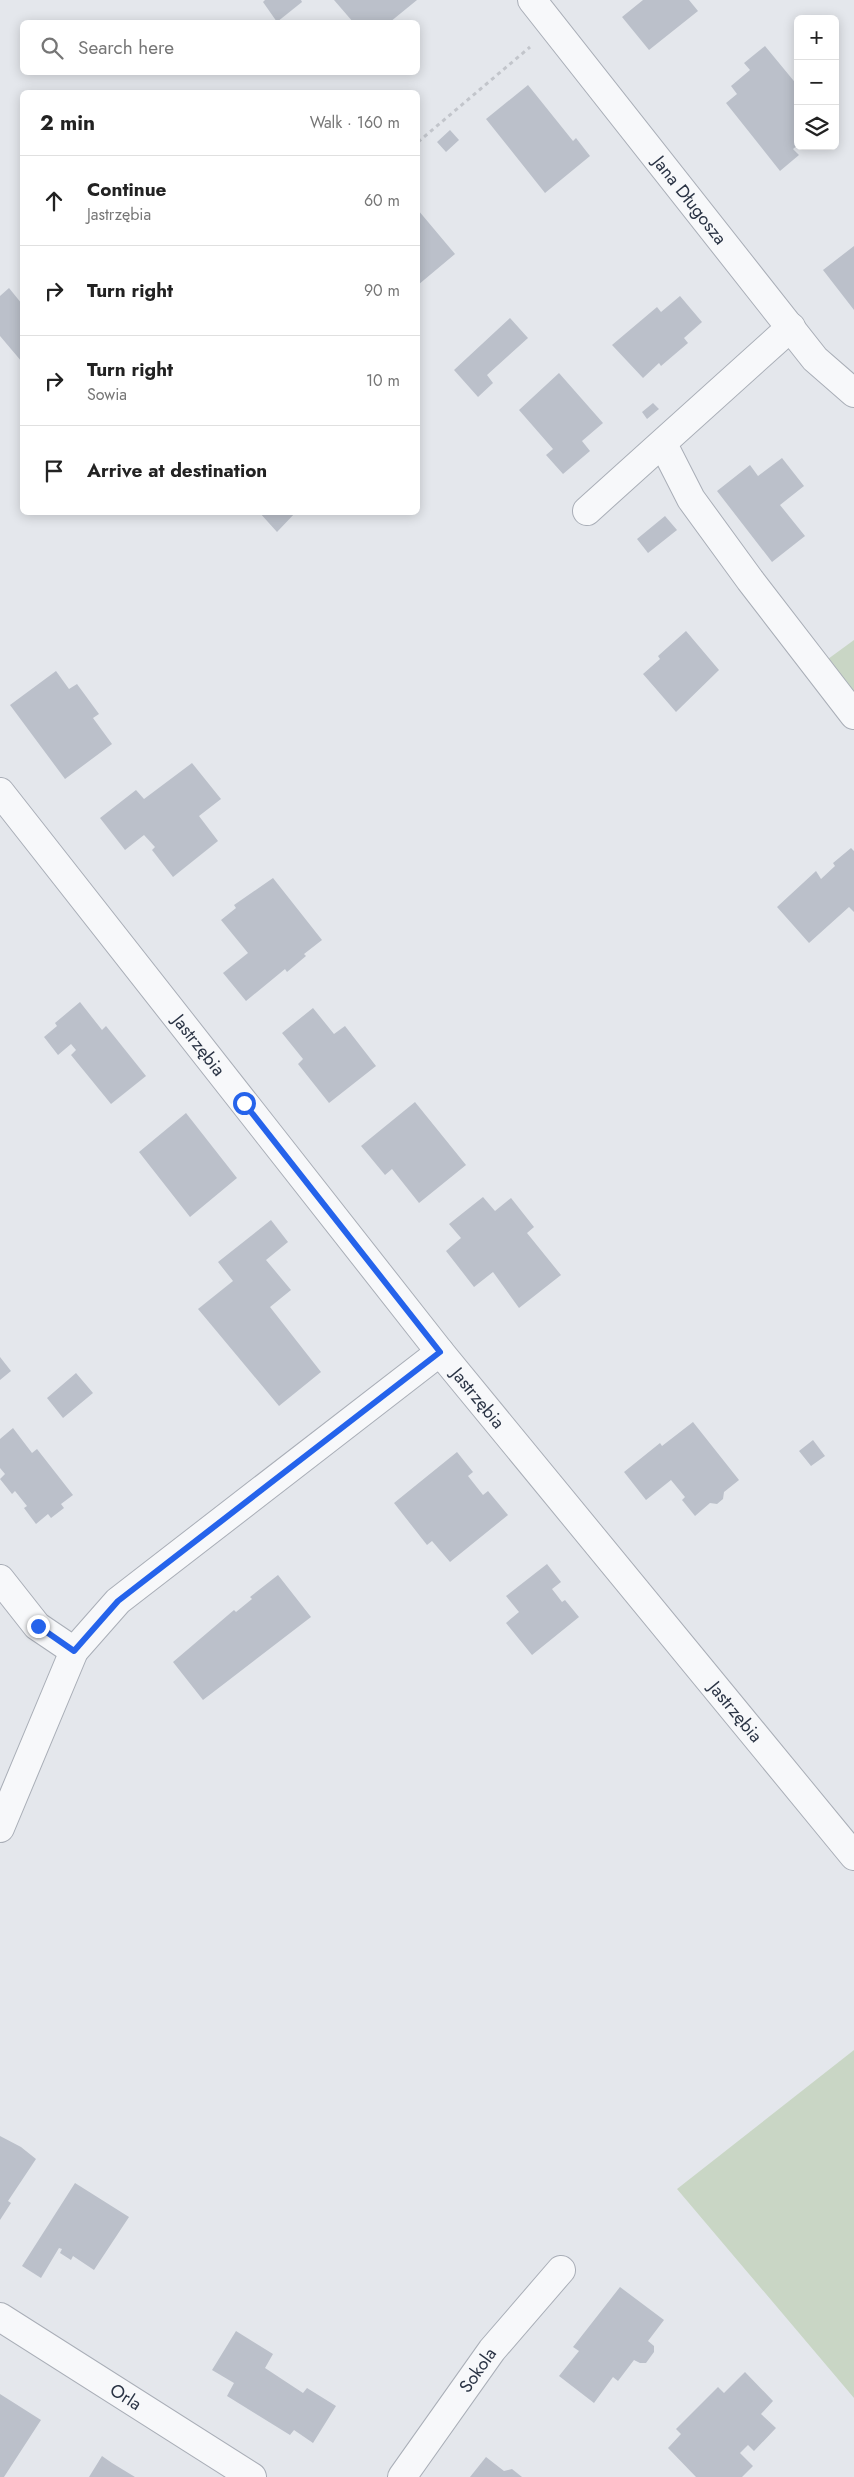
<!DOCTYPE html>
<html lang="en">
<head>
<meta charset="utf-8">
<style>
	body { margin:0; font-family:Jost,sans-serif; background:#f6f6f6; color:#222 }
	.controls { position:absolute; right:15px; top:15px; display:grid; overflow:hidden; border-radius:8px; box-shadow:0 2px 12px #0003 }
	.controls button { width:45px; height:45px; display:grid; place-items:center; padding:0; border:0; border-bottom:1px solid #e0e0e0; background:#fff; color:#222; font:25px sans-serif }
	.stop { position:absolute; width:15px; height:15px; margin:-11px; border:4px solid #2563eb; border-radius:50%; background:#fff }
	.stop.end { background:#2563eb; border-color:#fff; box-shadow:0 1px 5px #0008 }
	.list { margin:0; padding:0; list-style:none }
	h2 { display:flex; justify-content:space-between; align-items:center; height:65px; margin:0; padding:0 20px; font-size:21px }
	h2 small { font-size:16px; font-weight:400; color:#767676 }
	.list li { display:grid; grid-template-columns:32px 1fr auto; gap:15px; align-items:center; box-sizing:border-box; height:90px; padding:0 20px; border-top:1px solid #e0e0e0 }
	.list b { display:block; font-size:19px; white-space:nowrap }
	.list p { margin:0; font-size:16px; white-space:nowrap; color:#767676 }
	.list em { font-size:16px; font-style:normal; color:#767676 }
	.icon { flex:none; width:28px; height:28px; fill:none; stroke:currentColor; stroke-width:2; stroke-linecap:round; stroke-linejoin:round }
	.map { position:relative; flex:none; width:854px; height:2477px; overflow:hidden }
	.search { position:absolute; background:#fff; box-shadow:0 2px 12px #0003; left:20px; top:20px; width:400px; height:55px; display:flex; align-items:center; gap:12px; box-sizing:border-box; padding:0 18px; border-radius:8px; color:#767676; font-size:19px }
	.panel { position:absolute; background:#fff; box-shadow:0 2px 12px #0003; left:20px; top:90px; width:400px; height:425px; border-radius:8px }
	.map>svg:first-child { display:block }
	.green { fill:#c9d6c5 }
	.building { fill:#bbc0ca }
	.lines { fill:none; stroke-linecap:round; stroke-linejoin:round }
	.minor-casing { stroke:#a9aeb7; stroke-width:30 }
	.path { stroke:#c2c5cb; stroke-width:3; stroke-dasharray:4 4; stroke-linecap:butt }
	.minor { stroke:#f7f8fa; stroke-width:28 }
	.route { stroke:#2563eb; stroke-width:6 }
	.labels { text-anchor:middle; stroke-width:4; stroke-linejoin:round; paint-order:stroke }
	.street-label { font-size:18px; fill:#2b3445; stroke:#f4f6f9 }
</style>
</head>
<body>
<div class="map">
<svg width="854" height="2477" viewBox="0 0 854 2477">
	<rect width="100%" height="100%" fill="#e4e7ec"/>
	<path class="green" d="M854,640V694L828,659Z
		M854,2050V2398L677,2189Z"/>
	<path class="building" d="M265,0H301L302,2L277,22L263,2Z
		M334,0H417L390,22H353Z
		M643,0H689L698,11L649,50L622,17Z
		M765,46L798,86V145L793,149L799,155L780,171L726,103L737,94L731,86L750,70L744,63Z
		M528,85L573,141L576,138L590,156L545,193L486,119Z
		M450,130L459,140L446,152L437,142Z
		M418,210L455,254L418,285Z
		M854,246V310L823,270Z
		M9,288L22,304V362L0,336V296Z
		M680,296L702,322L684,338L688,343L661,366L659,363L643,378L612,345L657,307L661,312Z
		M510,318L528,338L487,375L493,383L478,397L454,370Z
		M559,373L603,423L582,441L590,451L563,474L546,455L553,449L519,410Z
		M653,403L659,409L647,419L642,412Z
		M782,458L804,486L780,505L805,536L772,562L717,491L750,465L758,476Z
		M259,512H296L277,532Z
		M665,516L677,530L648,553L637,539Z
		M686,631L719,670L676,712L643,674L660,659L658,656Z
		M56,671L69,689L77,684L99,714L93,718L112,744L65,779L10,705Z
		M192,763L221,799L199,816L218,841L173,877L152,850L155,847L144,835L125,850L100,818L136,790L144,799Z
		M851,848L854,851V912L849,907L809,943L777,907L816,871L821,879L835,866L833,863Z
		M273,878L322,940L304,954L306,956L287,972L285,969L246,1001L223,973L248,953L221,920L236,908L234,905Z
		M80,1002L102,1030L106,1026L146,1076L111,1104L71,1055L76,1050L71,1044L58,1055L44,1037L57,1026L55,1023Z
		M313,1008L334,1034L345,1026L376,1066L329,1103L298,1064L303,1059L282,1033Z
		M415,1102L466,1165L419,1203L392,1169L385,1175L361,1146Z
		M186,1113L237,1178L190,1217L139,1152Z
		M483,1197L495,1211L511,1198L534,1227L527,1233L561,1275L519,1308L493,1272L474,1287L446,1251L461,1238L449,1224Z
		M271,1220L288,1242L266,1260L291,1290L270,1307L321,1372L279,1406L198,1309L233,1281L218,1262Z
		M0,1357L11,1371L0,1380Z
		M76,1373L93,1393L63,1418L47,1398Z
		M693,1422L739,1480L724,1492L723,1499L717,1504L710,1503L695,1516L682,1500L685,1497L671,1480L646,1500L624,1472L660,1443L662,1446Z
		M13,1428L32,1453L37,1449L73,1495L61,1504L64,1508L51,1518L48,1514L36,1524L24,1508L27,1506L15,1491L12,1494L0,1479L5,1474L0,1468V1439Z
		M813,1440L825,1456L811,1466L799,1451Z
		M457,1452L473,1472L468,1476L483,1495L488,1491L508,1515L450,1562L432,1541L427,1545L394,1503Z
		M547,1564L561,1582L552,1589L562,1602L565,1600L579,1617L532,1655L506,1623L519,1612L506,1596Z
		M278,1575L311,1617L203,1700L173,1662L234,1610L236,1612L252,1599L250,1597Z
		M0,2136L21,2147L36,2159L8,2201L11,2203L0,2220Z
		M75,2183L129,2217L94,2270L73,2256L71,2260L60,2253L62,2249L59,2248L41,2278L22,2266Z
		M620,2287L664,2320L648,2341L654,2346V2352L646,2363H640L634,2360L618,2381L613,2377L594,2403L559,2376L579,2351L573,2347Z
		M236,2331L273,2354L265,2368L303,2393L307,2388L336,2406L313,2443L294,2430L290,2435L227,2396L234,2383L212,2370Z
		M745,2372L773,2401L761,2414L776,2428L754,2451L748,2445L740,2453L753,2466L742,2477H696L668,2448L681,2434L676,2429L718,2387L724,2393Z
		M0,2394L41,2420L4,2477H0Z
		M102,2456L112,2463L135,2477H89Z
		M486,2457L504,2471L512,2469L522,2477H470Z"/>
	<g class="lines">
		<defs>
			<g id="minor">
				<path id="s1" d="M532,0L815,359L854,393"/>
				<path d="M663,444L691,499L750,580L854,715"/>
				<path d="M587,511L791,327"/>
				<path id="s2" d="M0,792L440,1352L854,1856"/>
				<path d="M0,1579L37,1626L74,1651"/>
				<path d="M0,1828L74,1651L118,1601L440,1352"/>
				<path id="s3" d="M0,2317L252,2477"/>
				<path id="s4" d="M402,2477L492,2350L561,2270"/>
			</g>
		</defs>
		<use href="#minor" class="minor-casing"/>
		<path class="path" d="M418,142L530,47"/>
		<use href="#minor" class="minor"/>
	</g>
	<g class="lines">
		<path class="route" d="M38,1626L74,1651L118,1601L440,1352L244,1103"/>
	</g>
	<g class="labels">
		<g class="street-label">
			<text dy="6" stroke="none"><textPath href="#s1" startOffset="255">Jana Długosza</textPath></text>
			<text dy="6" stroke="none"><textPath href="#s2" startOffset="322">Jastrzębia</textPath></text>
			<text dy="6" stroke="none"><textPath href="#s2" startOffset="772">Jastrzębia</textPath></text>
			<text dy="6" stroke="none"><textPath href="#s2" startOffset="1178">Jastrzębia</textPath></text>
			<text dy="6" stroke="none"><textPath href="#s4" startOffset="131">Sokola</textPath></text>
			<text dy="6" stroke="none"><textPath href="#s3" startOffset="149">Orla</textPath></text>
		</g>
	</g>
</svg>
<div class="controls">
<button>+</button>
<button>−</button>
<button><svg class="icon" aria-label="layers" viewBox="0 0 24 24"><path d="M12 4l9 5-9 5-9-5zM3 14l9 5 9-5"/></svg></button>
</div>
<div class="stop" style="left:244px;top:1103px"></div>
<div class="stop end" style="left:38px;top:1626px"></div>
<div class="search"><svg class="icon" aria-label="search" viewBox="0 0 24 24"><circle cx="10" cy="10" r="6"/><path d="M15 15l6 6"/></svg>Search here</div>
<section class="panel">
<h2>2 min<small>Walk · 160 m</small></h2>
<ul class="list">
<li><svg class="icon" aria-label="ahead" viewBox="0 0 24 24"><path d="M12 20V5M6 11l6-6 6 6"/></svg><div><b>Continue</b><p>Jastrzębia</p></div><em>60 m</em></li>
<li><svg class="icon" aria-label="right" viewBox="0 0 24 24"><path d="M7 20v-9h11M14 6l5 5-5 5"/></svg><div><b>Turn right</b></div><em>90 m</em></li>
<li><svg class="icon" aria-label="right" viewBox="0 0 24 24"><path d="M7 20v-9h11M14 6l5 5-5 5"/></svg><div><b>Turn right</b><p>Sowia</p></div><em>10 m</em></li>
<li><svg class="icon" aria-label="arrive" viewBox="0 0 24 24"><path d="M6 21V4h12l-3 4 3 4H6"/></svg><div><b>Arrive at destination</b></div></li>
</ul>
</section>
</div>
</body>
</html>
